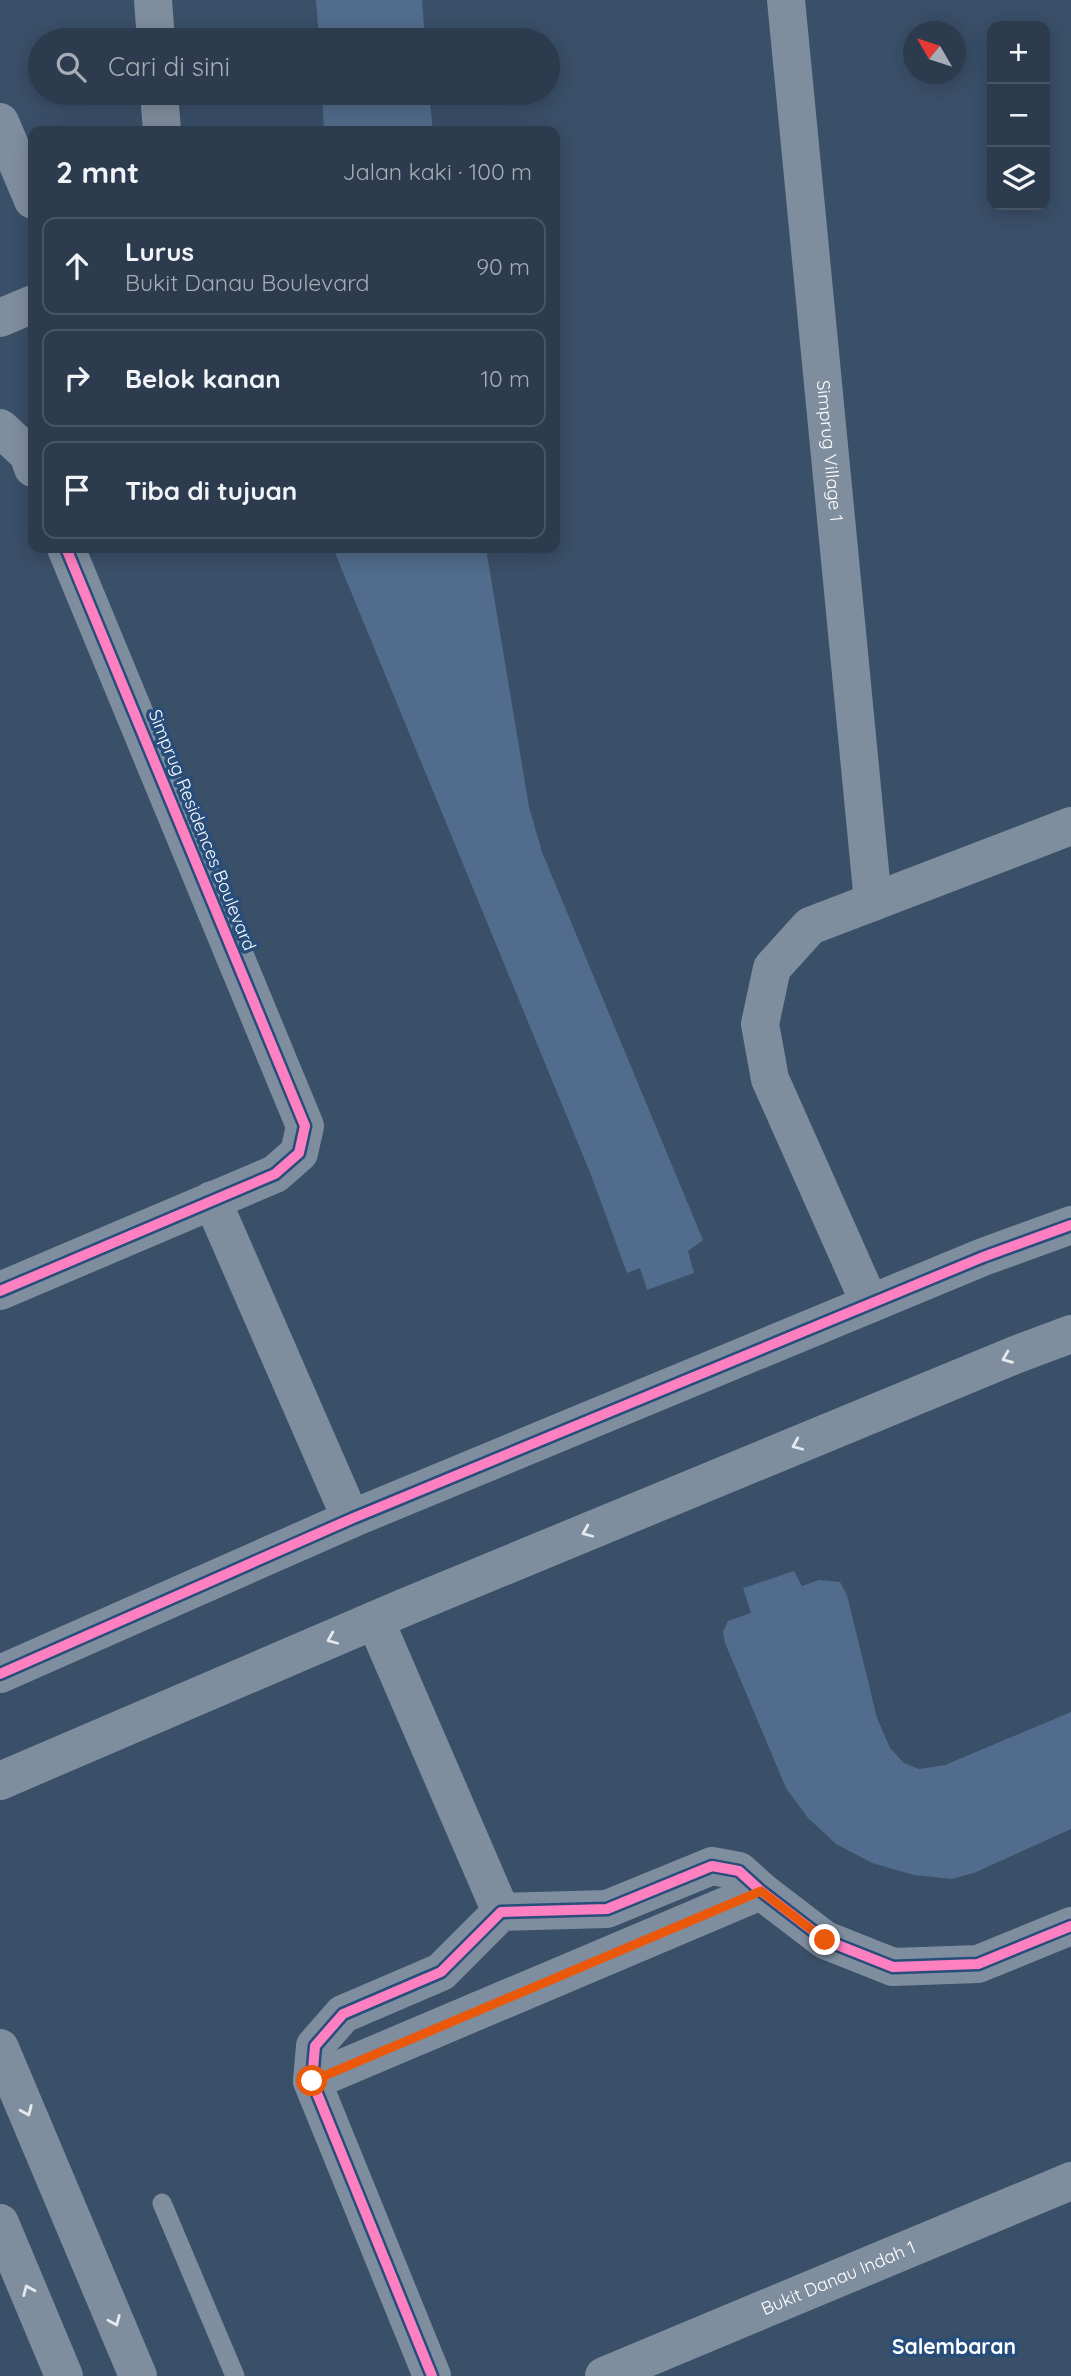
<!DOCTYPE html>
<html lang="id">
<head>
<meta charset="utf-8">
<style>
	body { margin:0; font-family:Quicksand,sans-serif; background:#384658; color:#f1f3f6 }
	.controls { position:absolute; right:21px; top:21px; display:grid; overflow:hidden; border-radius:14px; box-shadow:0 4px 18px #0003 }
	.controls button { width:63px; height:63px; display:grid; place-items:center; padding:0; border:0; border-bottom:2px solid #485566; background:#2c3b4e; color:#f1f3f6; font:35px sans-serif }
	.compass { position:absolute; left:903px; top:21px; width:63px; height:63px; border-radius:50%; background:#2c3b4e; box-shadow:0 4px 18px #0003; rotate:309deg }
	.stop { position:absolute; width:21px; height:21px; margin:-16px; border:5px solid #ea580c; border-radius:50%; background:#fff }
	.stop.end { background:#ea580c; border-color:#fff; box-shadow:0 2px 7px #0008 }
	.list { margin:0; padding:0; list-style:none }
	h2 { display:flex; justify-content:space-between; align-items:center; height:91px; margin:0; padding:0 28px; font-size:30px }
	h2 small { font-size:23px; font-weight:400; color:#a6adb6 }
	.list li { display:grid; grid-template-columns:46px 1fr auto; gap:21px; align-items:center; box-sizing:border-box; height:98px; margin:0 14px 14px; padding:0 14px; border:2px solid #485566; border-radius:14px }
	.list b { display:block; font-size:26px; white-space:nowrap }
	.list p { margin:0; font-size:23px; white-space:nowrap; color:#a6adb6 }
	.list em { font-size:23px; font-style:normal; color:#a6adb6 }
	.icon { flex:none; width:38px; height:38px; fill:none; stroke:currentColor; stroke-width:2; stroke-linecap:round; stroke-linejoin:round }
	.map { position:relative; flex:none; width:1071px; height:2376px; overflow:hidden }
	.search { position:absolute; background:#2c3b4e; box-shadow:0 4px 18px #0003; left:28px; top:28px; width:532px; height:77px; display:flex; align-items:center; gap:18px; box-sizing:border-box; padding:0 24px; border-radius:38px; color:#a6adb6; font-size:26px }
	.panel { position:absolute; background:#2c3b4e; box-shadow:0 4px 18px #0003; left:28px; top:126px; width:532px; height:427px; border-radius:14px }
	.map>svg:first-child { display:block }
	.water { fill:#516c8c }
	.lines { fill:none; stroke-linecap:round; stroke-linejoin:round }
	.lane { stroke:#7f8e9f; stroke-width:19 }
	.street { stroke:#7f8e9f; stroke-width:38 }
	.cycleway-casing { stroke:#274d7b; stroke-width:15 }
	.cycleway { stroke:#ff80c0; stroke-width:10 }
	.oneway { stroke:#e5e8ec }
	.route { stroke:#ea580c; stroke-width:9 }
	.labels { text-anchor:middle; stroke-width:7; stroke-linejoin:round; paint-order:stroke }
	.street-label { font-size:18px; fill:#fff; stroke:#274d7b }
	.quarter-label { font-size:21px; font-weight:bold; fill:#fff; stroke:#274d7b }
</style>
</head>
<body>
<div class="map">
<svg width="1071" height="2376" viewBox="0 0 1071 2376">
	<rect width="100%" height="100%" fill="#3a4f68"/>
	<path class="water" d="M316,0H422L425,40H319Z
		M322,93H429L433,131H324Z
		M333,548H486L529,807L542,852L703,1240L688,1251L694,1273L647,1290L640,1268L627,1273L591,1175Z
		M794,1571L802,1586L819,1580L840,1582L847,1595L877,1718L890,1748L904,1763L919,1769L945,1765L1071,1712V1829L974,1873L951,1879L914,1875L872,1863L836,1844L808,1818L786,1788L725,1643L723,1632L728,1621L751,1613L743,1588Z"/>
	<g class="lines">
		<path class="lane" d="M162,2203L235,2376"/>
		<g class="street">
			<path d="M153,0L156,40"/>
			<path id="s1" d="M786,0L873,902"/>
			<path d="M159,93L162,131"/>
			<path d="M0,122L33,200"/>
			<path d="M0,318L33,304"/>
			<path d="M0,428L28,454L33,468"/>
			<path d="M212,1200L351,1519"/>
			<path d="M0,1291L275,1174L299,1153L305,1126L66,548"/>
			<path d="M870,1304L770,1079L760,1024L772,968L810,926L1071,826"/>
			<path d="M375,1620L501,1912"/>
			<path d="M0,1674L351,1519L983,1257L1071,1225"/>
			<path d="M0,1781L403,1608L1015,1355L1071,1334"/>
			<path d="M0,2048L138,2376"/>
			<path d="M312,2081L761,1891"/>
			<path d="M0,2223L64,2376"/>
			<path d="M432,2376L312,2081L315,2046L343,2014L441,1972L501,1912L607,1909L712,1866L739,1871L761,1891L825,1940L893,1967L978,1964L1071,1926"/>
			<path id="s2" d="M604,2376L1071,2181"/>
		</g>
		<defs>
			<path id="cycleway" d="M0,1291L275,1174L299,1153L305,1126L66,548
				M0,1674L351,1519L983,1257L1071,1225
				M432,2376L312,2081L315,2046L343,2014L441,1972L501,1912L607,1909L712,1866L739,1871L761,1891L825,1940L893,1967L978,1964L1071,1926"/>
		</defs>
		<use href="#cycleway" class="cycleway-casing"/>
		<use href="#cycleway" class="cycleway"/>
	</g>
	<defs><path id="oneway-chevron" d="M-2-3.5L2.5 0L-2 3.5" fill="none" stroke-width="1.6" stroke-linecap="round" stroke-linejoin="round" transform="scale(1.75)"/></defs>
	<g class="oneway">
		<use href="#oneway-chevron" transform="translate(1007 1358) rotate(158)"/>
		<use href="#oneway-chevron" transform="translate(797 1445) rotate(157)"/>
		<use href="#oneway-chevron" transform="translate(587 1532) rotate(157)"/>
		<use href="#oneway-chevron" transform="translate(332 1639) rotate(157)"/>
		<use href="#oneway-chevron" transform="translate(27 2111) rotate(67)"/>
		<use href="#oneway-chevron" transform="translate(28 2290) rotate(-113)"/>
		<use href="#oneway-chevron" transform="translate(115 2321) rotate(67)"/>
	</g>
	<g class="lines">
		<path class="route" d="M312,2081L761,1891L825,1940"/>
	</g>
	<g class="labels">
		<g class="street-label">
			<text dy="6" stroke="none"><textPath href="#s1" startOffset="453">Simprug Village 1</textPath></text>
			<text transform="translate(202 830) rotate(68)" y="6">Simprug Residences Boulevard</text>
			<text dy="6" stroke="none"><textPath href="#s2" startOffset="254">Bukit Danau Indah 1</textPath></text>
		</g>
		<g class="quarter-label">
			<text x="954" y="2354">Salembaran</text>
		</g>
	</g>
</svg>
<div class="controls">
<button>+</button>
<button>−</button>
<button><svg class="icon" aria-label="layers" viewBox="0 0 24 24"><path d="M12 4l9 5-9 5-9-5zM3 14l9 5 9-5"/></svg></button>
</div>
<svg class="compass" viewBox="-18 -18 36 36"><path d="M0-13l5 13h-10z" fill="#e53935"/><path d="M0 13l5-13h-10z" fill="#a6adb6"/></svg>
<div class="stop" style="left:312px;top:2081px"></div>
<div class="stop end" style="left:825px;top:1940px"></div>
<div class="search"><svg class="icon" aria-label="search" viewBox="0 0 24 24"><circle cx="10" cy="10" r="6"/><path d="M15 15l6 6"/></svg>Cari di sini</div>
<section class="panel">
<h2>2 mnt<small>Jalan kaki · 100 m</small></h2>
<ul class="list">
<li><svg class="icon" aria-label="ahead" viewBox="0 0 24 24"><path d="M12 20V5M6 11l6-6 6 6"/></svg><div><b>Lurus</b><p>Bukit Danau Boulevard</p></div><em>90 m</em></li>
<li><svg class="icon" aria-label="right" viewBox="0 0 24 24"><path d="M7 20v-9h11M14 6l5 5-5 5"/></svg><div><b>Belok kanan</b></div><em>10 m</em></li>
<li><svg class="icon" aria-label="arrive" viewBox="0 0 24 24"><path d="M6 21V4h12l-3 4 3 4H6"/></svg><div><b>Tiba di tujuan</b></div></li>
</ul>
</section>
</div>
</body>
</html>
